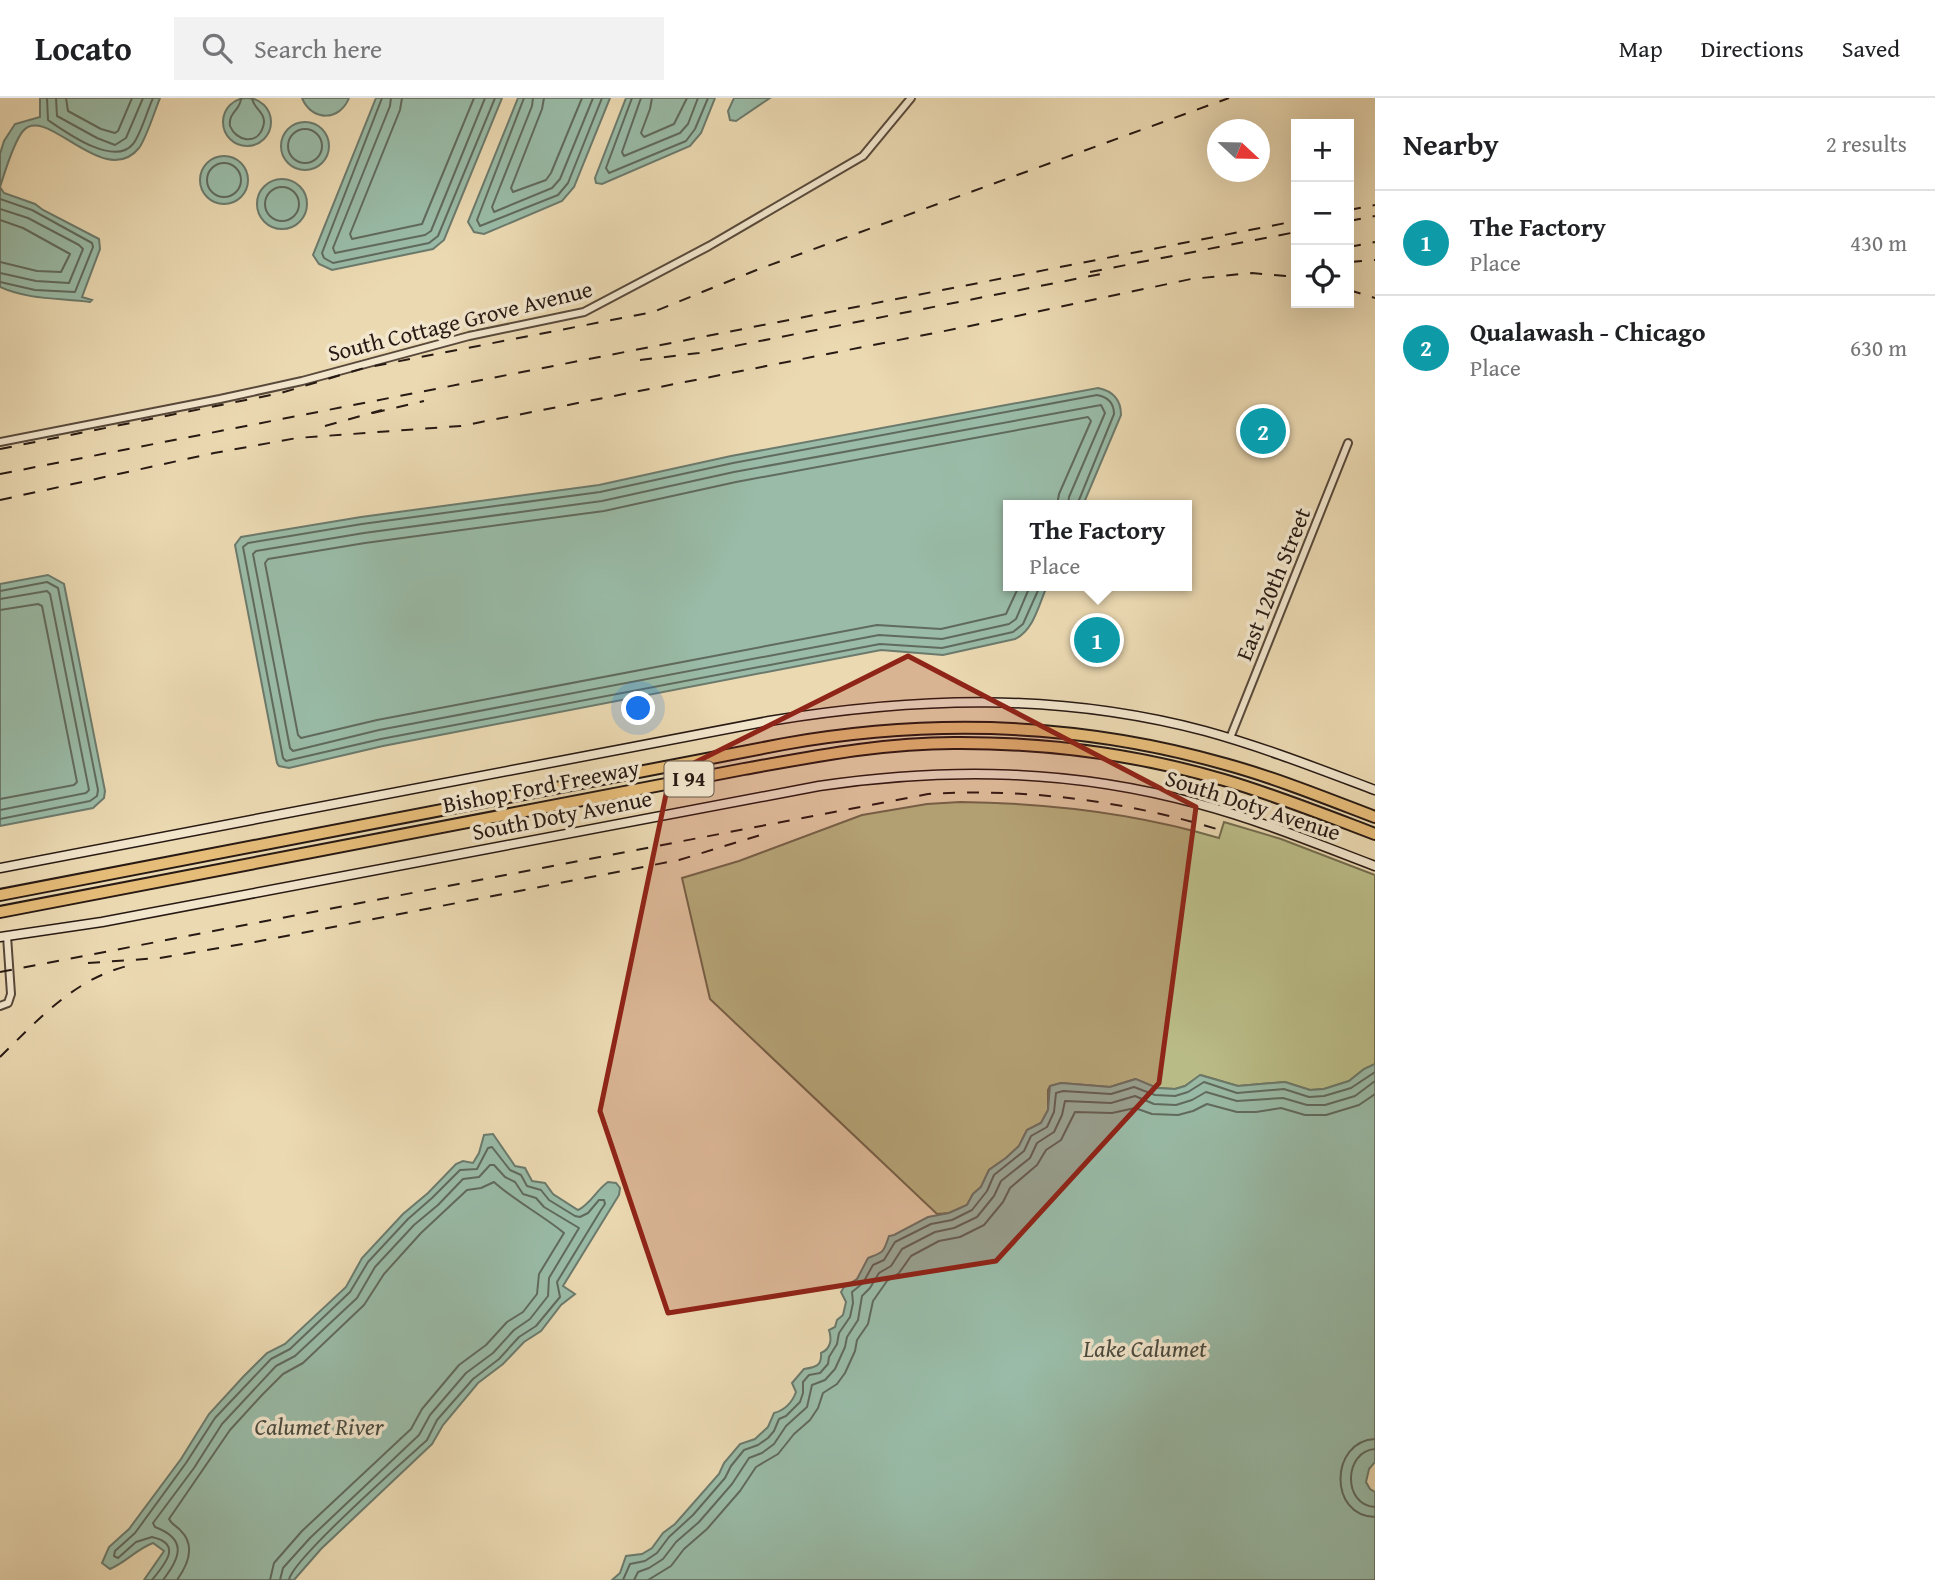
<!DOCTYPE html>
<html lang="en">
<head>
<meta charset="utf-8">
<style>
	body { margin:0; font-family:"Gentium Book Plus",serif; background:#f2f2f2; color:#202124 }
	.controls { position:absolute; right:21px; top:21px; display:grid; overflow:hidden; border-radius:0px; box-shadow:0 7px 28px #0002 }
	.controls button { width:63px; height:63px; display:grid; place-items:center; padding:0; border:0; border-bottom:2px solid #e0e0e0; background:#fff; color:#202124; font:35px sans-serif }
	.compass { position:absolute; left:1207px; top:21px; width:63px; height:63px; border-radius:50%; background:#fff; box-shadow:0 7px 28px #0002; rotate:112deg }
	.you { position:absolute; left:639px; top:611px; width:24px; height:24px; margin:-18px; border:5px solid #fff; border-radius:50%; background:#1a73e8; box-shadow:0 0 0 10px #1a73e833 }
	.badge { display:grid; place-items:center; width:46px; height:46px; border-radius:50%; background:#111827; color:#fff; font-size:23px; font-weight:700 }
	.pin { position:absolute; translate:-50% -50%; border:4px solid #fff; box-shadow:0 2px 7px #0006 }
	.popup { position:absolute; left:1003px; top:402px; width:189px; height:91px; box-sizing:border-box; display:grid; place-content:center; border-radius:0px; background:#fff; filter:drop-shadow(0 2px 5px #0005); font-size:23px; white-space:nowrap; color:#757577 }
	.popup b { font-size:26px; color:#202124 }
	.popup::after { content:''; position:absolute; left:50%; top:100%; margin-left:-14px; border:14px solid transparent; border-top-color:#fff }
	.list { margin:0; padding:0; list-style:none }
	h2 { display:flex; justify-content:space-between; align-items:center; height:91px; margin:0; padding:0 28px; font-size:30px }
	h2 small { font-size:23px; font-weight:400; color:#757577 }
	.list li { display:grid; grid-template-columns:46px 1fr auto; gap:21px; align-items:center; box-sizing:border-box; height:105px; padding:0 28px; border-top:2px solid #e0e0e0 }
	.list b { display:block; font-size:26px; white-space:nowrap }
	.list p { margin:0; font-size:23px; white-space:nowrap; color:#757577 }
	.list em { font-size:23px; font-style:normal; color:#757577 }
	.icon { flex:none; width:38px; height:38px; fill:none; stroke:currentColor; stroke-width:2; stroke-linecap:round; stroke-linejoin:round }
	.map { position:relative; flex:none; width:1375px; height:1482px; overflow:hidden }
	header { display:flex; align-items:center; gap:42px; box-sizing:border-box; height:98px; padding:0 35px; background:#fff; border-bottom:2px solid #e0e0e0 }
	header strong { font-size:33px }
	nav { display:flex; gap:38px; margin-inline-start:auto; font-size:24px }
	.search { width:490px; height:63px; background:#f2f2f2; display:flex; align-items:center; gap:18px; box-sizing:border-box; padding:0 24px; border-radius:0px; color:#757577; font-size:26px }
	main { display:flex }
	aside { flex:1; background:#fff }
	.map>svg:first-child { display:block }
	.green { fill:#bbbe89; stroke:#716c4e; stroke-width:2 }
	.water { fill:#99bba7; stroke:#6b7a6c; stroke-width:2 }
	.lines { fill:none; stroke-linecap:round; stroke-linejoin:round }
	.shore { stroke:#606a5d; stroke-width:2 }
	.street-casing { stroke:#58493b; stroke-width:10 }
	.secondary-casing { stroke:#271913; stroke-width:11 }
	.highway-casing { stroke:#271913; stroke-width:14 }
	.street { stroke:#f2e6cd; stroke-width:6 }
	.secondary { stroke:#f2e6cd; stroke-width:8 }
	.highway { stroke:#e6bc79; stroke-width:10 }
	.rail { stroke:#271913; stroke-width:2; stroke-dasharray:12 12; stroke-linecap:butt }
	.marked { fill:#8f2418; fill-opacity:0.2; stroke:#8f2418; stroke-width:5; stroke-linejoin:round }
	.labels { text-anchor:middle; stroke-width:7; stroke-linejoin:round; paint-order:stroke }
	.shield { fill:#f2e6cd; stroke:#64564b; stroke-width:2 }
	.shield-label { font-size:21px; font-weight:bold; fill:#271913 }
	.street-label { font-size:23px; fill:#271913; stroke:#f2e6cd }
	.water-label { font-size:24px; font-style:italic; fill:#494a3f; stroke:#f2e6cd }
</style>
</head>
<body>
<header>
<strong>Locato</strong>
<div class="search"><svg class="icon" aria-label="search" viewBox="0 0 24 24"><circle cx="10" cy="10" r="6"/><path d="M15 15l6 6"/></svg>Search here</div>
<nav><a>Map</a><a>Directions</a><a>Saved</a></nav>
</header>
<main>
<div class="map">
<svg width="1375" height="1482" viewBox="0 0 1375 1482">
	<rect width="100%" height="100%" fill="#ebd9b2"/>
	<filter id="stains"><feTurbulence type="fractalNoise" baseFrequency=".00286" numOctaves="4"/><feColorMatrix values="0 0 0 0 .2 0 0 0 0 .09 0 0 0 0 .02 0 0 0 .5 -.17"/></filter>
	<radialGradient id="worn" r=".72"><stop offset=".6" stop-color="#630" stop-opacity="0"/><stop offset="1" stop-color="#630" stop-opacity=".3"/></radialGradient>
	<path class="green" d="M960,704C1048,705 1135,715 1219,740L1224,724L1281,741L1375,777V966L1364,971L1349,983L1324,991L1310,992L1285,984L1238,988L1201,977L1185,988L1175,991L1157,990L1135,981L1110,989L1061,985L1050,988L1048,992V1012L1041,1025L1027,1032L1019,1048L1006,1060L989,1072L981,1089L973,1096L967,1107L949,1115L937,1116L710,901L682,780L739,763L862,717L927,706Z"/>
	<path class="water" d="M223 24a24 24 0 1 1 48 0a24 24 0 1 1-48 0Z
		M40,0H160C155,12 146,41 139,50C104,93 46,5 23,33C13,45 5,74 0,89L4,95L35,106L43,112L99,141L100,151L82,199L92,202L90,204C60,200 28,202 0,189V56L4,43L15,26L40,19Z
		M302,0H349C340,23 312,24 302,0Z
		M376,0H502L444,142L433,151L332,172L319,166L313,157Z
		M518,0H610L574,89L562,103L484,136L474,134L468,124Z
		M626,0H715L701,35L690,48L602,86L596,85L595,80Z
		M734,0H770L736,23L730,22L728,13Z
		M281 48a24 24 0 1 1 48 0a24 24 0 1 1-48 0Z
		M200 82a24 24 0 1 1 48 0a24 24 0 1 1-48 0Z
		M257 106a25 25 0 1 1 50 0a25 25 0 1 1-50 0Z
		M1098,290C1113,293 1121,301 1121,317L1083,407H1008V488H1047C1039,506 1034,532 1015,541L943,557L881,552L383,648L289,670L279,668L277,665L235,447L241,439L361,419L599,387L731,358Z
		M48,477L64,486L105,693L104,700L93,710L0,728V486Z
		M1375,966V1364L1369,1371L1366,1384L1370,1391L1375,1394V1482H612L620,1475L626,1458L642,1456L652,1450L663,1435L675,1426L719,1376L724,1365L740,1346L755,1341L768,1329L774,1315C785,1312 792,1305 796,1294L792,1285L804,1271C816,1269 822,1268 821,1255C831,1251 832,1241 829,1232L835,1229L837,1222L843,1217L846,1204L841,1194L844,1189L857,1181L868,1160C883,1154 883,1156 889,1138L894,1137L928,1119L949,1115L967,1107L973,1096L981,1089L989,1072L1006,1060L1019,1048L1027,1032L1041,1025L1048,1012L1050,988L1061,985L1110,989L1136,981L1157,990L1175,991L1185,988L1200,977L1238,988L1285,984L1310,992L1324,991L1349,983L1364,971Z
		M493,1036L515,1068L525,1070L532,1083L545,1085L553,1096L578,1112C591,1106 597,1091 608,1084L616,1085L620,1090L619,1097L563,1188L575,1196L561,1207L541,1233L524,1244L503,1266L478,1285L443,1327L432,1346L321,1451L294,1482H144L164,1453L153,1445C137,1451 126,1464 110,1471L102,1465L109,1449L129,1431L181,1361L209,1316L243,1279L267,1255L285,1246L346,1189L362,1160L403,1116L428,1095L456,1066L463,1063L473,1065L479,1055L484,1037Z"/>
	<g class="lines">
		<path class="shore" d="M47,0L48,22C67,35 114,69 133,46C141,36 147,13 153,0
			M56,0L57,18L97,40L115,47L126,40L143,0
			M66,0L68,13L101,31L115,35L118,33L132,0
			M241,0C241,12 228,14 230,28C236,43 257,48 263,29C268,15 253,11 252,0
			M382,0L322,155L324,160L333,165L429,145L438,138L495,0
			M391,0L390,8L333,150L335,155L425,137L431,133L485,0
			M402,0L400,12L350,136L352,141L422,126L474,0
			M524,0L477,122L480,128L558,97L568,85L602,0
			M533,0L532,8L492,109L494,114L552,90L560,81L593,0
			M544,0L542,11L511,90L513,94L546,82L551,75L582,0
			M632,0L606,70L609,75L686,43L695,31L708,0
			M641,0L622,54L624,58L680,35L688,26L698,0
			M652,0L650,11L641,35L644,39L674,26L687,0
			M288 48a17 17 0 1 1 34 0a17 17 0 1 1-34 0Z
			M207 82a17 17 0 1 1 34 0a17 17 0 1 1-34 0Z
			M265 106a17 17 0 1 1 34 0a17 17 0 1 1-34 0Z
			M0,101L32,112L92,145L93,149L75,194L35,192L0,184
			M0,111L28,120L79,147L83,151L69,185L36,183L0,175
			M0,122L23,130L70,156L61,174L37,173L0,164
			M1019,488L1006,516L941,531L877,527L377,622L301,640L298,637L265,465L268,461L365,445L604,413L736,384L1088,319L1091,323L1059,396L1057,407
			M1030,488L1016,521L1009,526L942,541L879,537L379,632L293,653L290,650L253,456L256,453L364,435L602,403L734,374L1101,307L1105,315L1069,399L1068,407
			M1040,488L1023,526L1013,534L942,550L880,546L381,641L286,663L283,660L243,449L248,445L362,426L600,394L733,365L1097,297C1108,299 1114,305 1114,316L1077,407
			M0,493L47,484L58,490L98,692L97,698L90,703L0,721
			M0,501L47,493L50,496L89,692L86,695L0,712
			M0,512L38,506L42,508L77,684L74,687L0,701
			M1375,1341C1330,1343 1328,1418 1375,1419
			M1375,1351C1344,1353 1342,1407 1375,1409
			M152,1482C165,1466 183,1446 152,1439L136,1444L118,1460L114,1458L115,1453L135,1435L186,1365L215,1320L271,1261L290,1251L350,1194L368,1164L408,1121L432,1100L460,1072L477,1071L488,1050L492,1049L510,1072L521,1077L527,1088L541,1092L549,1102L575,1118L580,1119L588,1115L599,1102H604L605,1106L601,1112L557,1184L560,1199L536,1228L519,1239L499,1261L473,1281L437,1322L427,1342C405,1362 291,1462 289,1482
			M163,1482C181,1459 187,1441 155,1429L153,1425L194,1370L222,1326L276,1268L295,1258L357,1200L375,1169L414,1127L438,1107L463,1081L479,1079L490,1067H494L505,1079L515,1084L523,1096L536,1100L544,1109L579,1130L549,1180L548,1198L530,1221L514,1232L493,1255L466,1275L430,1317L419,1337L310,1440L283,1470L280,1482
			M177,1482C187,1468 196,1448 181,1433C177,1428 172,1427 169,1421L230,1332L262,1297L283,1276L303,1265L364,1207L384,1176L421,1135L467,1092L481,1090L494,1084C516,1104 541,1116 564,1135L539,1176L537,1196L523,1214L507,1224L486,1247L459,1267L422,1311L411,1331L302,1433L274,1465L270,1482
			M623,1482L630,1466L645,1463L657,1455L669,1439L693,1417L725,1380L731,1368L744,1352L758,1347L768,1340L774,1333L779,1321L786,1318L800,1304L803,1295V1284L809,1277L820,1275L828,1266L829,1259L837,1246L839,1235L850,1219L853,1205L852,1194L863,1185L873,1167L884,1162L895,1144L931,1126L952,1122L972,1112L987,1093L994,1077L1024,1053L1031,1038L1047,1029L1054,1014L1056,995L1063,993L1111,996L1134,989L1155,997L1175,998L1188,994L1204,984L1237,995L1284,991L1309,999L1324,998L1351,990L1375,974
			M634,1482L638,1474L649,1470L663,1461L676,1444L699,1424L732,1386L749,1360L762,1355L774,1346L786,1328L807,1309L812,1287L825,1282L835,1271L845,1249L847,1239L858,1222L862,1198L870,1190L879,1175L891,1168L902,1151L935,1134L954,1130L977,1119L994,1098L1001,1083L1030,1060L1037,1045L1054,1034L1062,1017L1065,1003L1111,1005L1135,998L1154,1006L1176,1007L1192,1002L1206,994L1237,1003L1283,1000L1307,1007H1325L1355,998L1375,983
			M648,1482L671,1468L684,1451L707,1431L740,1393L756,1369L778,1356L794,1336L810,1322L818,1310L823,1295L837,1286L845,1275L855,1253L857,1242L868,1226L873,1203L887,1183L899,1175L911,1158L939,1143L960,1139L984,1127L1003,1104L1010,1090L1037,1067L1046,1052L1061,1042L1075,1014L1112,1015L1135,1010L1152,1016L1178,1017L1193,1013L1207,1006L1237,1014H1256L1281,1010L1305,1017H1326L1359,1007L1375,996"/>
		<defs>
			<path id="street" d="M0,344L220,301L302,283L469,238L584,214L709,148L863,58L911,0
				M1230,640L1348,345
				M0,908L8,905L11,896L7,838"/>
			<path id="secondary" d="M0,770L769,623C918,599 1057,594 1205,633C1263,649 1319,671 1375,692
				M0,839L102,824L819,688C949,669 1072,671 1199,706C1259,722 1317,746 1375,768"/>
			<path id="highway" d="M0,797L784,646C932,620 1081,625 1225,666C1276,680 1325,700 1375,719
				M0,814L744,671C816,658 888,644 961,645C1050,645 1139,657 1224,682C1275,697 1325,717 1375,736"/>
		</defs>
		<use href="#street" class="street-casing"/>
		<use href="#secondary" class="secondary-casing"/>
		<use href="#highway" class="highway-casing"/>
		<use href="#street" class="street"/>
		<use href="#secondary" class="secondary"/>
		<use href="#highway" class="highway"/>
		<path class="rail" d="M1349,112L1375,107
			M1349,123L1375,118
			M1349,149L1375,144
			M1350,164L1375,162
			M1090,174L1296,134
			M1349,192L1375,200
			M640,262L699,255L1101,176
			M373,315L424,303
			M325,328L382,312
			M0,351L281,295L364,270L653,214L759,171L1229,0
			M0,376L1296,123
			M0,402L214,355L297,340L461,328L970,228L1191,181L1252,175L1296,179
			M88,865L160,860L255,844L679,762L764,736
			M0,874L928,696C1026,690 1127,703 1220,732
			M0,959C38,922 73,882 127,868"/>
	</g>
	<path class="marked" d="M908,558L1196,709L1159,985L996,1163L668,1215L600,1013L670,677Z"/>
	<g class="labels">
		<rect class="shield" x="664.5" y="663.5" width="49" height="35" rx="5"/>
		<g class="shield-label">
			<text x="689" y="688">I 94</text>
		</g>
		<g class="street-label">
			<text transform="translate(460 223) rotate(-14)" y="8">South Cottage Grove Avenue</text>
			<text transform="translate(1273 486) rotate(-68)" y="8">East 120th Street</text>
			<text transform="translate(541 688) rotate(-11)" y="8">Bishop Ford Freeway</text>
			<text transform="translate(1253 707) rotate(18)" y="8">South Doty Avenue</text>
			<text transform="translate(562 717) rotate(-11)" y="8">South Doty Avenue</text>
		</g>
		<g class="water-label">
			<text x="1145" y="1259">Lake Calumet</text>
			<text x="319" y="1337">Calumet River</text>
		</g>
	</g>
	<rect width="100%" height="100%" filter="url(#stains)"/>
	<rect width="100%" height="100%" fill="url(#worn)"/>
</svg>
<div class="controls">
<button>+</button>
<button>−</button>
<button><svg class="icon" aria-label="locate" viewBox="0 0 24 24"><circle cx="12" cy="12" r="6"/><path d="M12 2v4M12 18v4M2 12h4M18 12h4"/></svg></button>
</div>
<svg class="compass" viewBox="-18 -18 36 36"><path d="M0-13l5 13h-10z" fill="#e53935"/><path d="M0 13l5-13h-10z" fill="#757577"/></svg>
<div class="you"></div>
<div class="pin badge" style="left:1097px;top:542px;background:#0f9aa8">1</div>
<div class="popup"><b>The Factory</b>Place</div>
<div class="pin badge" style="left:1263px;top:333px;background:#0f9aa8">2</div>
</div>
<aside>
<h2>Nearby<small>2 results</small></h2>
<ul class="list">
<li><span class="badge" style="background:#0f9aa8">1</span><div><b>The Factory</b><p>Place</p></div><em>430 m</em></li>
<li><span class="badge" style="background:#0f9aa8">2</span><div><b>Qualawash - Chicago</b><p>Place</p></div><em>630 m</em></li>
</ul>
</aside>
</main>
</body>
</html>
